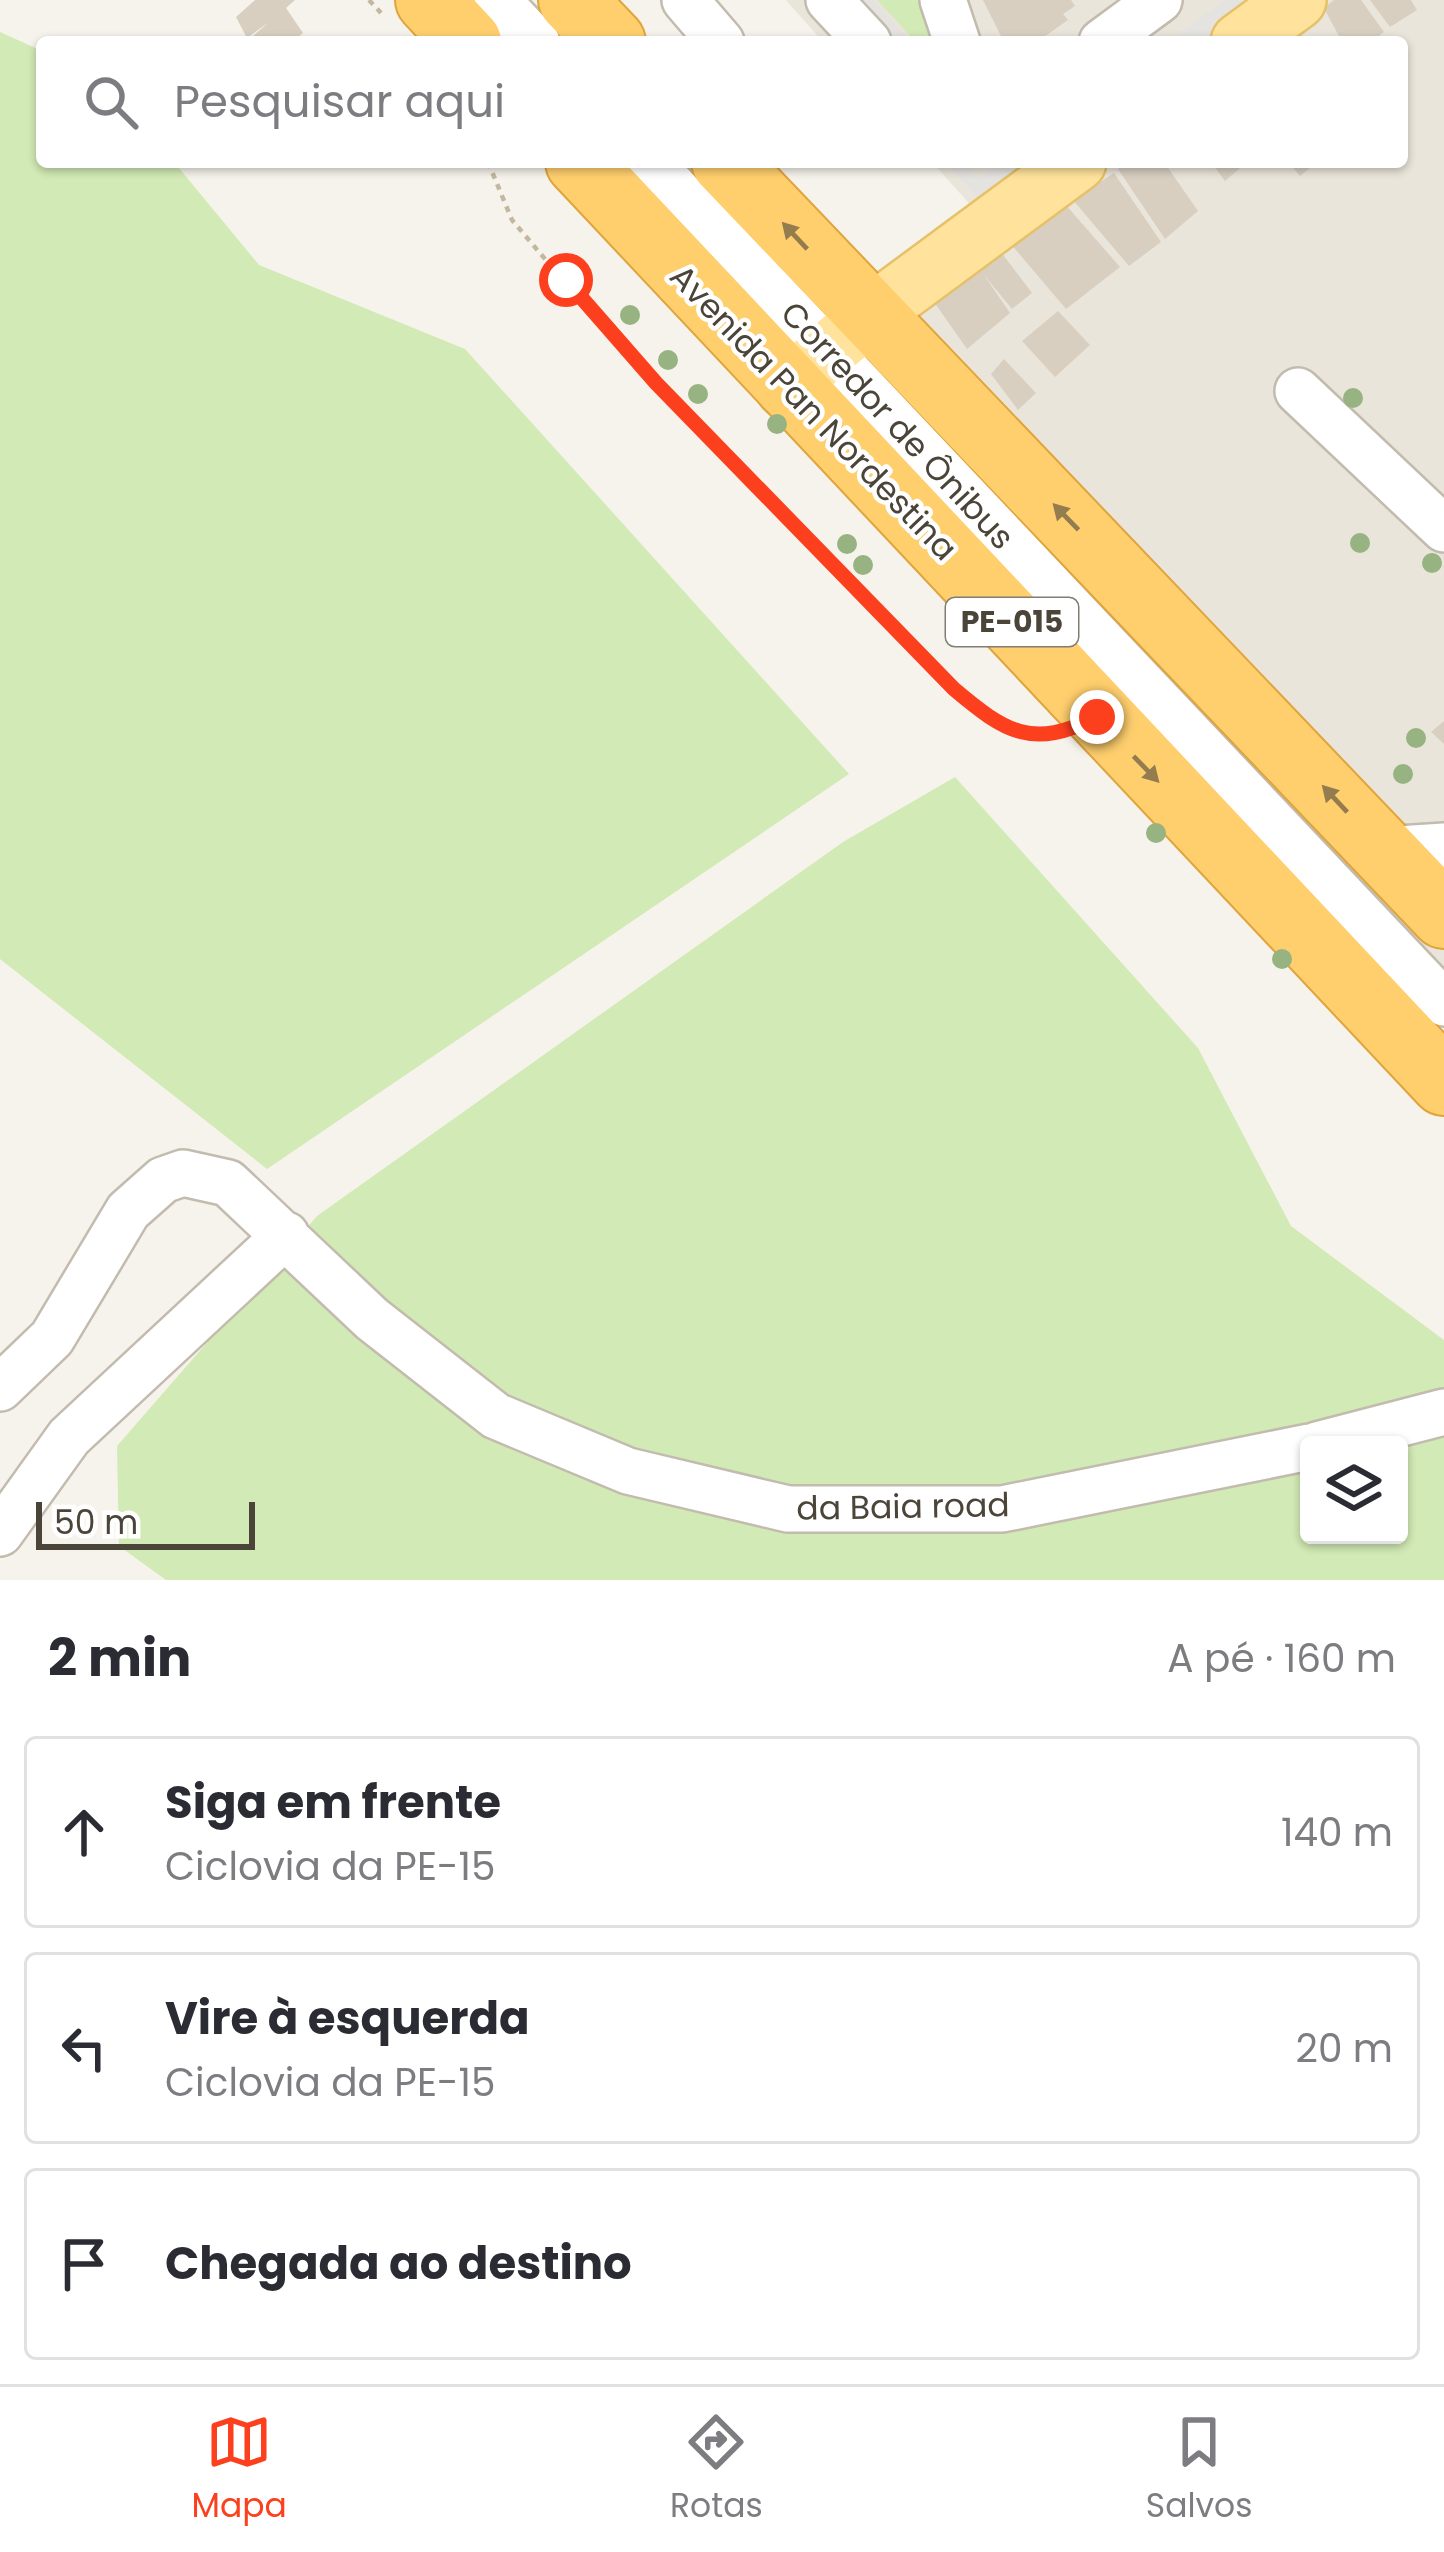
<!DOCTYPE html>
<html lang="pt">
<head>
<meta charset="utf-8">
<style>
	body { margin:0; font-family:Poppins,sans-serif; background:#f2f2f3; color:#2b2b33 }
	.controls { position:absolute; right:36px; bottom:36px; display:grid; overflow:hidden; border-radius:12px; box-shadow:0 3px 9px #0004 }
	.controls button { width:108px; height:108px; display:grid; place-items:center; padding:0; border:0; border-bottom:3px solid #e1e1e2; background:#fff; color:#2b2b33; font:60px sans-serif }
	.scale { position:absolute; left:36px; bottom:30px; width:219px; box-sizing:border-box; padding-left:12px; border:6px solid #4b4439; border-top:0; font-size:33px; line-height:42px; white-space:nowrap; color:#4b4439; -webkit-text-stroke:9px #fff; paint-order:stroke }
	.stop { position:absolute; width:36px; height:36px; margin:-27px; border:9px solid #fc3f1d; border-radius:50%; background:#fff }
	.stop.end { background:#fc3f1d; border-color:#fff; box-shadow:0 3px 12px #0008 }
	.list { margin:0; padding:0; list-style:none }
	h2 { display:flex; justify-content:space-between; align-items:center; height:156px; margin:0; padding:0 48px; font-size:51px }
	h2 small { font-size:39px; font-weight:400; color:#7c7c81 }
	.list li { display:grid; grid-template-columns:78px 1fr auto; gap:36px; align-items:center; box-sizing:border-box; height:192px; margin:0 24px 24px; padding:0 24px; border:3px solid #e1e1e2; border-radius:12px }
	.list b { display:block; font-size:45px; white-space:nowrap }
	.list p { margin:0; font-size:39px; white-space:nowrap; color:#7c7c81 }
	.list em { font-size:39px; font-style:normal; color:#7c7c81 }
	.icon { flex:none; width:66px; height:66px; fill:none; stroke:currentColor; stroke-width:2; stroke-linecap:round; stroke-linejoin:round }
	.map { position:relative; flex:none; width:1444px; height:1580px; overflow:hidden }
	.search { position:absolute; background:#fff; box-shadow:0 3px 9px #0004; left:36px; right:36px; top:36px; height:132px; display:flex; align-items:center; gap:30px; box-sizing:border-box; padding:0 42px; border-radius:12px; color:#7c7c81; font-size:45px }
	.sheet { height:804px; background:#fff }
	nav { display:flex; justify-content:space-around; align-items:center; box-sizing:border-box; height:168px; border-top:3px solid #e1e1e2; background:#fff; font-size:33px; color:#7c7c81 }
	nav a { display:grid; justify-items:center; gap:6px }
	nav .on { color:#fc3f1d }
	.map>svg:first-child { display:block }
	.residential { fill:#eae5da }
	.green { fill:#d2eab5; fill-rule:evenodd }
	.parking { fill:#e5e3e0 }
	.building { fill:#d8cfc1 }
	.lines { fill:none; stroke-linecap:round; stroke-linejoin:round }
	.minor-casing { stroke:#c2bbae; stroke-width:50 }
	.major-casing { stroke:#e6c16a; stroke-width:62 }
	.highway-casing { stroke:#e0a43c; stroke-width:70 }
	.path { stroke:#c4b79f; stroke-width:4.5; stroke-dasharray:6 6; stroke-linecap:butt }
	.minor { stroke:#fff; stroke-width:45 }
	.major { stroke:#ffe39c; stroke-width:57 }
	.highway { stroke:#ffcf6e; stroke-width:66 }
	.tree { fill:#97b381 }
	.oneway { fill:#937c4e }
	.route { stroke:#fc3f1d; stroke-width:15 }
	.labels { text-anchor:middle; stroke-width:9; stroke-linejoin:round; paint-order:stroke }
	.shield { fill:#fff; stroke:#817c74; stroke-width:3 }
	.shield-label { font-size:30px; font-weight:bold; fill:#4b4439 }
	.street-label { font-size:33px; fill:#4b4439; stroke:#fff }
</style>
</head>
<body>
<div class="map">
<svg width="1444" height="1580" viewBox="0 0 1444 1580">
	<rect width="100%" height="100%" fill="#f6f3ec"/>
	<path class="residential" d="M786,0H1286L1228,42H823Z
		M1297,0H1444V975L855,334L1077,162H1402V42H1240Z
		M932,162H1062L983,219Z"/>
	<path class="green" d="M877,0H927L940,42H916Z
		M0,32L42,51V162H174L259,265L465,349L849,774L267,1169L0,959Z
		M955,777L1198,1048L1291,1226L1444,1340V1580H166L119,1546L117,1446L317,1216L843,842ZM1309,1445H1399V1535H1309Z"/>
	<path class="parking" d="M844,0H874L911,42H882Z
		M1225,0H1267L1208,42H1167Z
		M945,162H963L978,178L1001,162H1041L983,204Z"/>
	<path class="building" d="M255,0H295L286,8L303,33L292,42H246L269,22L247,38L236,17Z
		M983,0H1071L1075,6L1063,14L1068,20L1037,42H1004Z
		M1334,0H1361L1384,32L1371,42H1342L1324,8Z
		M1370,0H1411L1417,10L1390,27Z
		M1128,162H1164L1198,211L1165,239L1118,169Z
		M1211,162H1247L1225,181Z
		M1288,162H1317L1300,176Z
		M1114,173L1161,242L1129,266L1073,200Z
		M1065,204L1120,267L1066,309L1010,243Z
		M1001,252L1032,293L1012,309L984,275L1010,313L967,349L934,302Z
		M1058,311L1090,345L1055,377L1022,341Z
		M1004,359L1036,393L1018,410L991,374Z
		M1444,721V744L1431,732Z"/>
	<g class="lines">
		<defs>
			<path id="minor" d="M497,0L537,42
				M685,0L721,42
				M829,0L868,42
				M943,0L957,42
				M1102,42L1159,0
				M650,162L1444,1003
				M1298,391L1444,529
				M1383,850L1444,846
				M0,1388L52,1338L128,1211L163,1180L183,1173L228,1183L372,1319L496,1416L628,1471L788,1509H1002L1309,1447
				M1317,1445L1444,1412
				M0,1533L69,1437L286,1235"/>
			<path id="major" d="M1240,42L1297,0
				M785,388L870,315L1077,162"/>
			<path id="highway" d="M429,0L468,42
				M572,0L612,42
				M579,162L1444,1082
				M725,162L1444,915"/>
		</defs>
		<use href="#minor" class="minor-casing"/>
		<use href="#major" class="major-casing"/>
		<use href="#highway" class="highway-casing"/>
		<path class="path" d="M369,0L381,13
			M488,162L512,220L605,330L954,689L1003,730L1047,732"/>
		<use href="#minor" class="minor"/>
		<use href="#major" class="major"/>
		<use href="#highway" class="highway"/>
	</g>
	<g class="tree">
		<circle cx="630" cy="315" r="10"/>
		<circle cx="668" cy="360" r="10"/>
		<circle cx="698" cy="394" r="10"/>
		<circle cx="1353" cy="398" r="10"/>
		<circle cx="777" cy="424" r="10"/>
		<circle cx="1360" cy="543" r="10"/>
		<circle cx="847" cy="544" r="10"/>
		<circle cx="1432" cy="563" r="10"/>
		<circle cx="863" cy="565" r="10"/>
		<circle cx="1416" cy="738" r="10"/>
		<circle cx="1403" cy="774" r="10"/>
		<circle cx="1156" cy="833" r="10"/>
		<circle cx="1282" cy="959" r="10"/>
	</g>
	<defs><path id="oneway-solid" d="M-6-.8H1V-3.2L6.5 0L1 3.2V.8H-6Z" transform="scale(3)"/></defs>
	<g class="oneway">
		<use href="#oneway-solid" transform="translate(795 236) rotate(-133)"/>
		<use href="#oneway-solid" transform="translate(1066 517) rotate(-134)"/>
		<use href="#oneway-solid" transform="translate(1146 769) rotate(46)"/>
		<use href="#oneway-solid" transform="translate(1335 799) rotate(-133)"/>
	</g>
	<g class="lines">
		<path class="route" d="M566,280L656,383L954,689C1005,732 1032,750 1097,717"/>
	</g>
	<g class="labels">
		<rect class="shield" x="946" y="598" width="132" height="48" rx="9"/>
		<g class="shield-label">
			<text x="1012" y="632">PE-015</text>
		</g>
		<g class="street-label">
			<text transform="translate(814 412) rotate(46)" y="12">Avenida Pan Nordestina</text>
			<text transform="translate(898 425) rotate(47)" y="12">Corredor de Ônibus</text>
			<text transform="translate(903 1506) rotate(-1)" y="12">da Baia road</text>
		</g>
	</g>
</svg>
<div class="controls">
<button><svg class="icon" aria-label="layers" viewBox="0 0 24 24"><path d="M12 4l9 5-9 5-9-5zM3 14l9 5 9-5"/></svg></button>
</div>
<div class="scale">50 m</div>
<div class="stop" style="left:566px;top:280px"></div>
<div class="stop end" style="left:1097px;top:717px"></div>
<div class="search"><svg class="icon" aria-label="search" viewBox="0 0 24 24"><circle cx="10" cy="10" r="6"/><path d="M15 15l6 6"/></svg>Pesquisar aqui</div>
</div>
<section class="sheet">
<h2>2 min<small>A pé · 160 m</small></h2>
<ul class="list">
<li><svg class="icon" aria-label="ahead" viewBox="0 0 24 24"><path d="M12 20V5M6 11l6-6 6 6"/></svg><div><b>Siga em frente</b><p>Ciclovia da PE-15</p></div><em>140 m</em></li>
<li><svg class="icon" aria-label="left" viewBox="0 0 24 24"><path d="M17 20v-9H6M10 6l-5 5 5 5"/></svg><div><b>Vire à esquerda</b><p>Ciclovia da PE-15</p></div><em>20 m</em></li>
<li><svg class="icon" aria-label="arrive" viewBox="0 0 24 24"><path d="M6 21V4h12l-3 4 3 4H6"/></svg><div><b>Chegada ao destino</b></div></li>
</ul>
</section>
<nav>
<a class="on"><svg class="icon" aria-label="map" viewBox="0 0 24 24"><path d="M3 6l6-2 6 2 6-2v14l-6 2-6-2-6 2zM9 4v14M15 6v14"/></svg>Mapa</a>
<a><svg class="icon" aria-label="directions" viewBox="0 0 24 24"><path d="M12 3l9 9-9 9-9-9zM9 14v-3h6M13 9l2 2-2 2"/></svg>Rotas</a>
<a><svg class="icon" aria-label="saved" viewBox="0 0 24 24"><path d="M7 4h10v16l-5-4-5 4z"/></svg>Salvos</a>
</nav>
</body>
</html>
